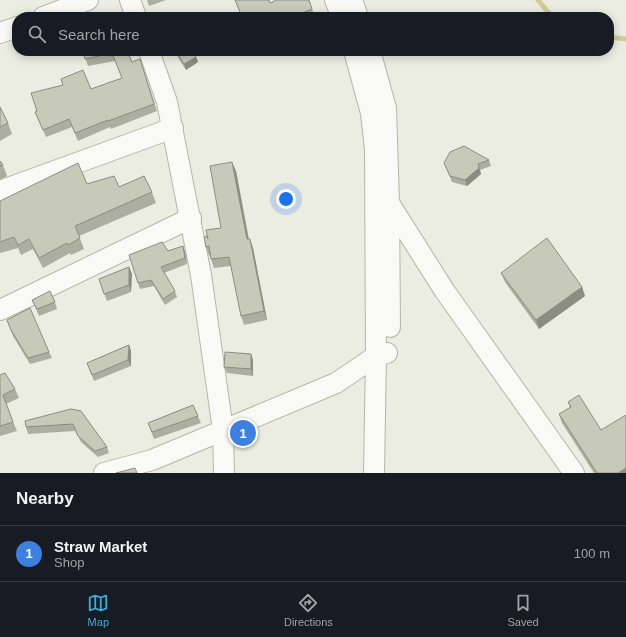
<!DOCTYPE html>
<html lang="en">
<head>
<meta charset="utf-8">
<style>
	body { margin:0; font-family:Helvetica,sans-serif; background:#20242c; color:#f1f3f6 }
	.you { position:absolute; left:286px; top:199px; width:14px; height:14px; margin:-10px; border:3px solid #fff; border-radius:50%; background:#1a73e8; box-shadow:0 0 0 6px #1a73e833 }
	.badge { display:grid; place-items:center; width:26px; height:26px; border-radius:50%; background:#3daddb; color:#fff; font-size:13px; font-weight:700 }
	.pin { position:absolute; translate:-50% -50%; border:2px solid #fff; box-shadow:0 1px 4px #0006 }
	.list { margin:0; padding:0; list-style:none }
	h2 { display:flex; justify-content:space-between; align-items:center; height:52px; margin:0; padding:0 16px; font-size:17px }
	h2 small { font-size:13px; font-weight:400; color:#9ea1a6 }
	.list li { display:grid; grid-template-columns:26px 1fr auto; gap:12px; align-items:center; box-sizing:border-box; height:56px; padding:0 16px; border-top:1px solid #363941 }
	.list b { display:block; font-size:15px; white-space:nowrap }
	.list p { margin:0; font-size:13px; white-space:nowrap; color:#9ea1a6 }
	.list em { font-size:13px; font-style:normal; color:#9ea1a6 }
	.icon { flex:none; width:22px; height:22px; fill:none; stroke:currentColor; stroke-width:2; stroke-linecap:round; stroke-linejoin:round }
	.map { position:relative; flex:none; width:626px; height:473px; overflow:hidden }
	.search { position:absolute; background:#171b24; box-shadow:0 2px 10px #0003; left:12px; right:12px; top:12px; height:44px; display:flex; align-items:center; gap:10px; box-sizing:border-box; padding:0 14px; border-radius:16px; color:#9ea1a6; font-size:15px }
	.sheet { height:108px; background:#171b24 }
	nav { display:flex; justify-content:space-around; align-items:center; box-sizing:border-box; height:56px; border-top:1px solid #363941; background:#171b24; font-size:11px; color:#9ea1a6 }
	nav a { display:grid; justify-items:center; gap:2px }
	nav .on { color:#3daddb }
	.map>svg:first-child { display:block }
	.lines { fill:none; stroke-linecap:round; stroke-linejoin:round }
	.stream { stroke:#cfcc9a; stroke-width:5 }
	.minor-casing { stroke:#b5b7a6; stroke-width:22 }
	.minor { stroke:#f9f9f5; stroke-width:20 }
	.wall { fill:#acae9f }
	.shaded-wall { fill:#8c8d82 }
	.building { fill:#c8cab9; stroke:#8c8d82 }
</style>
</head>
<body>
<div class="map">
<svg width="626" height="473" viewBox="0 0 626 473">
	<rect width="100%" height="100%" fill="#ebece2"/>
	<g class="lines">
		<path class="stream" d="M538,0L552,17
			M609,37L626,39"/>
		<defs>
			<path id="minor" d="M130,0L136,17
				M335,0L342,17
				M352,0L358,17
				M43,17L88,0
				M0,33L17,27
				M149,51L167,102L201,275L223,430L224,473
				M354,51L371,113L375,150L376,356L374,473
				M370,51L386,108L389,203L390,327
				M0,191L173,128
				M389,203L444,290L574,473
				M0,310L191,218
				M104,473L152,460L336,383L376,356L387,353"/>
		</defs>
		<use href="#minor" class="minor-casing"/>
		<use href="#minor" class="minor"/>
	</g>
	<path class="wall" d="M147,0H166L149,6Z
		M235,0H269L270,3L309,0L315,17H242Z
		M83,51H127L132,62L140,59L157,111L111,129L110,127L78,141L72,127L46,137L35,112L37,111L63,85L91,89L122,78L115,61L88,66Z
		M174,51H193L196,57L198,62L186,70Z
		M0,107L8,123L12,134L0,141Z
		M489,160L491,166L480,170L481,174L467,186L452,182L444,163Z
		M0,161L3,165L7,176L0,180Z
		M236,171L249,239L253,248L267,320L244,325L241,316L231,266L214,268L211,259L210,255L209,256L206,247L208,239L221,228Z
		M87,184L119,187L152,192L156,203L79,236L84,249L71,255L70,253L43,268L33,249L21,255L18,248L0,253V201Z
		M183,246L185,252L187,264L164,273L175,291L177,297L165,305L154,286L140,289L138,283L168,251Z
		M129,267L132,274L131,292L107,301L99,279Z
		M501,273L582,287L585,296L539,329L505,282Z
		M32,300L55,302L57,309L39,316Z
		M7,320L49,352L52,358L30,364L13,336Z
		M129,345L131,351V366L94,381L87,363Z
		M251,354L253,360V376L227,373L224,367Z
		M0,375L15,389L19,398L6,404L17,431L0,436Z
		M568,402L601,430L626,473H594L562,423L559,414L570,408Z
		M193,405L201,423L154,439L148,423Z
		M71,409L107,447L109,453L98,457L81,442L75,431L28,434L26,427Z"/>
	<path class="shaded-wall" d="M196,57L198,62L186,70L184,64Z
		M232,162L236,171L250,248L247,239Z
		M478,164L481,174L467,186L465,180Z
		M250,239L253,248L267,320L264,311Z
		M183,246L185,252L187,264L185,258Z
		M129,267L132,274L131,292L129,285Z
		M582,287L585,296L539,329L536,320Z
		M129,345L131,351V366L128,360Z
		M251,354L253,360V376L251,369Z
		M626,468V473H618Z"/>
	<path class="building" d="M235,0H269L270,3L276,0H309L312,9L293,17H242Z
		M178,14L179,17H171Z
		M83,51H127L132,62L140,59L154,104L108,121V120L75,133L69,119L43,130L35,112L37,111L31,93L63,85L61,79L83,70L91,89L122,78L112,53L85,59Z
		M176,51H193L196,57L184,64Z
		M0,107L8,123L0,127Z
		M464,146L489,160L478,164L479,168L465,180L450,176L444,163L450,152Z
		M0,161L3,165L0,166Z
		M232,162L247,239H250L264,311L241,316L229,257L211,259L209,246L206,247L204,237L207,236L208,239L206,230L221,228L210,166Z
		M78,163L87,184L114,176L119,187L144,176L152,192L75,226L80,238L68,245L67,243L39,258L29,239L18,245L14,237L0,242V201Z
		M547,238L582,287L536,320L501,273Z
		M162,242L168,251L183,246L185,258L161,267L175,291L163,299L151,280L138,283L129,255Z
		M129,267V285L104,294L99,279Z
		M50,291L55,302L37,309L32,300Z
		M30,308L49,352L28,358L11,330L7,320Z
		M129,345L128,360L92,375L87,363Z
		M225,352L251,354V369L224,367Z
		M5,373L15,389L3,395L13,422L0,426V375Z
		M579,395L601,430L626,415V468L618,473H597L559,414L571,407L568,402Z
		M193,405L198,416L152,432L148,423Z
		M71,409L81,411L107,447L95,451L78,436L73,424L26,427L25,421Z
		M135,468L137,473H116Z"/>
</svg>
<div class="you"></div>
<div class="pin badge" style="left:243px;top:433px;background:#3f7fe0">1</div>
<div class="search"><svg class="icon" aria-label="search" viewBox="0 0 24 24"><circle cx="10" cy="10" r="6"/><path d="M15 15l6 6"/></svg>Search here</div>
</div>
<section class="sheet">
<h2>Nearby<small></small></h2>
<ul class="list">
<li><span class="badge" style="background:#3f7fe0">1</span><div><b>Straw Market</b><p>Shop</p></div><em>100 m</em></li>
</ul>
</section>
<nav>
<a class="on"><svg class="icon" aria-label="map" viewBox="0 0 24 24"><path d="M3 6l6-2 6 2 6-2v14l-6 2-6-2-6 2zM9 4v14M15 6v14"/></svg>Map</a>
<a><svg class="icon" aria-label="directions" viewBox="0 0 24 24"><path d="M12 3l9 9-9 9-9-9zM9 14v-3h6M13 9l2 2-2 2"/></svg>Directions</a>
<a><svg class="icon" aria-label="saved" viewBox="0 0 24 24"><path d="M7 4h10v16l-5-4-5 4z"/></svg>Saved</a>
</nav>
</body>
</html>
